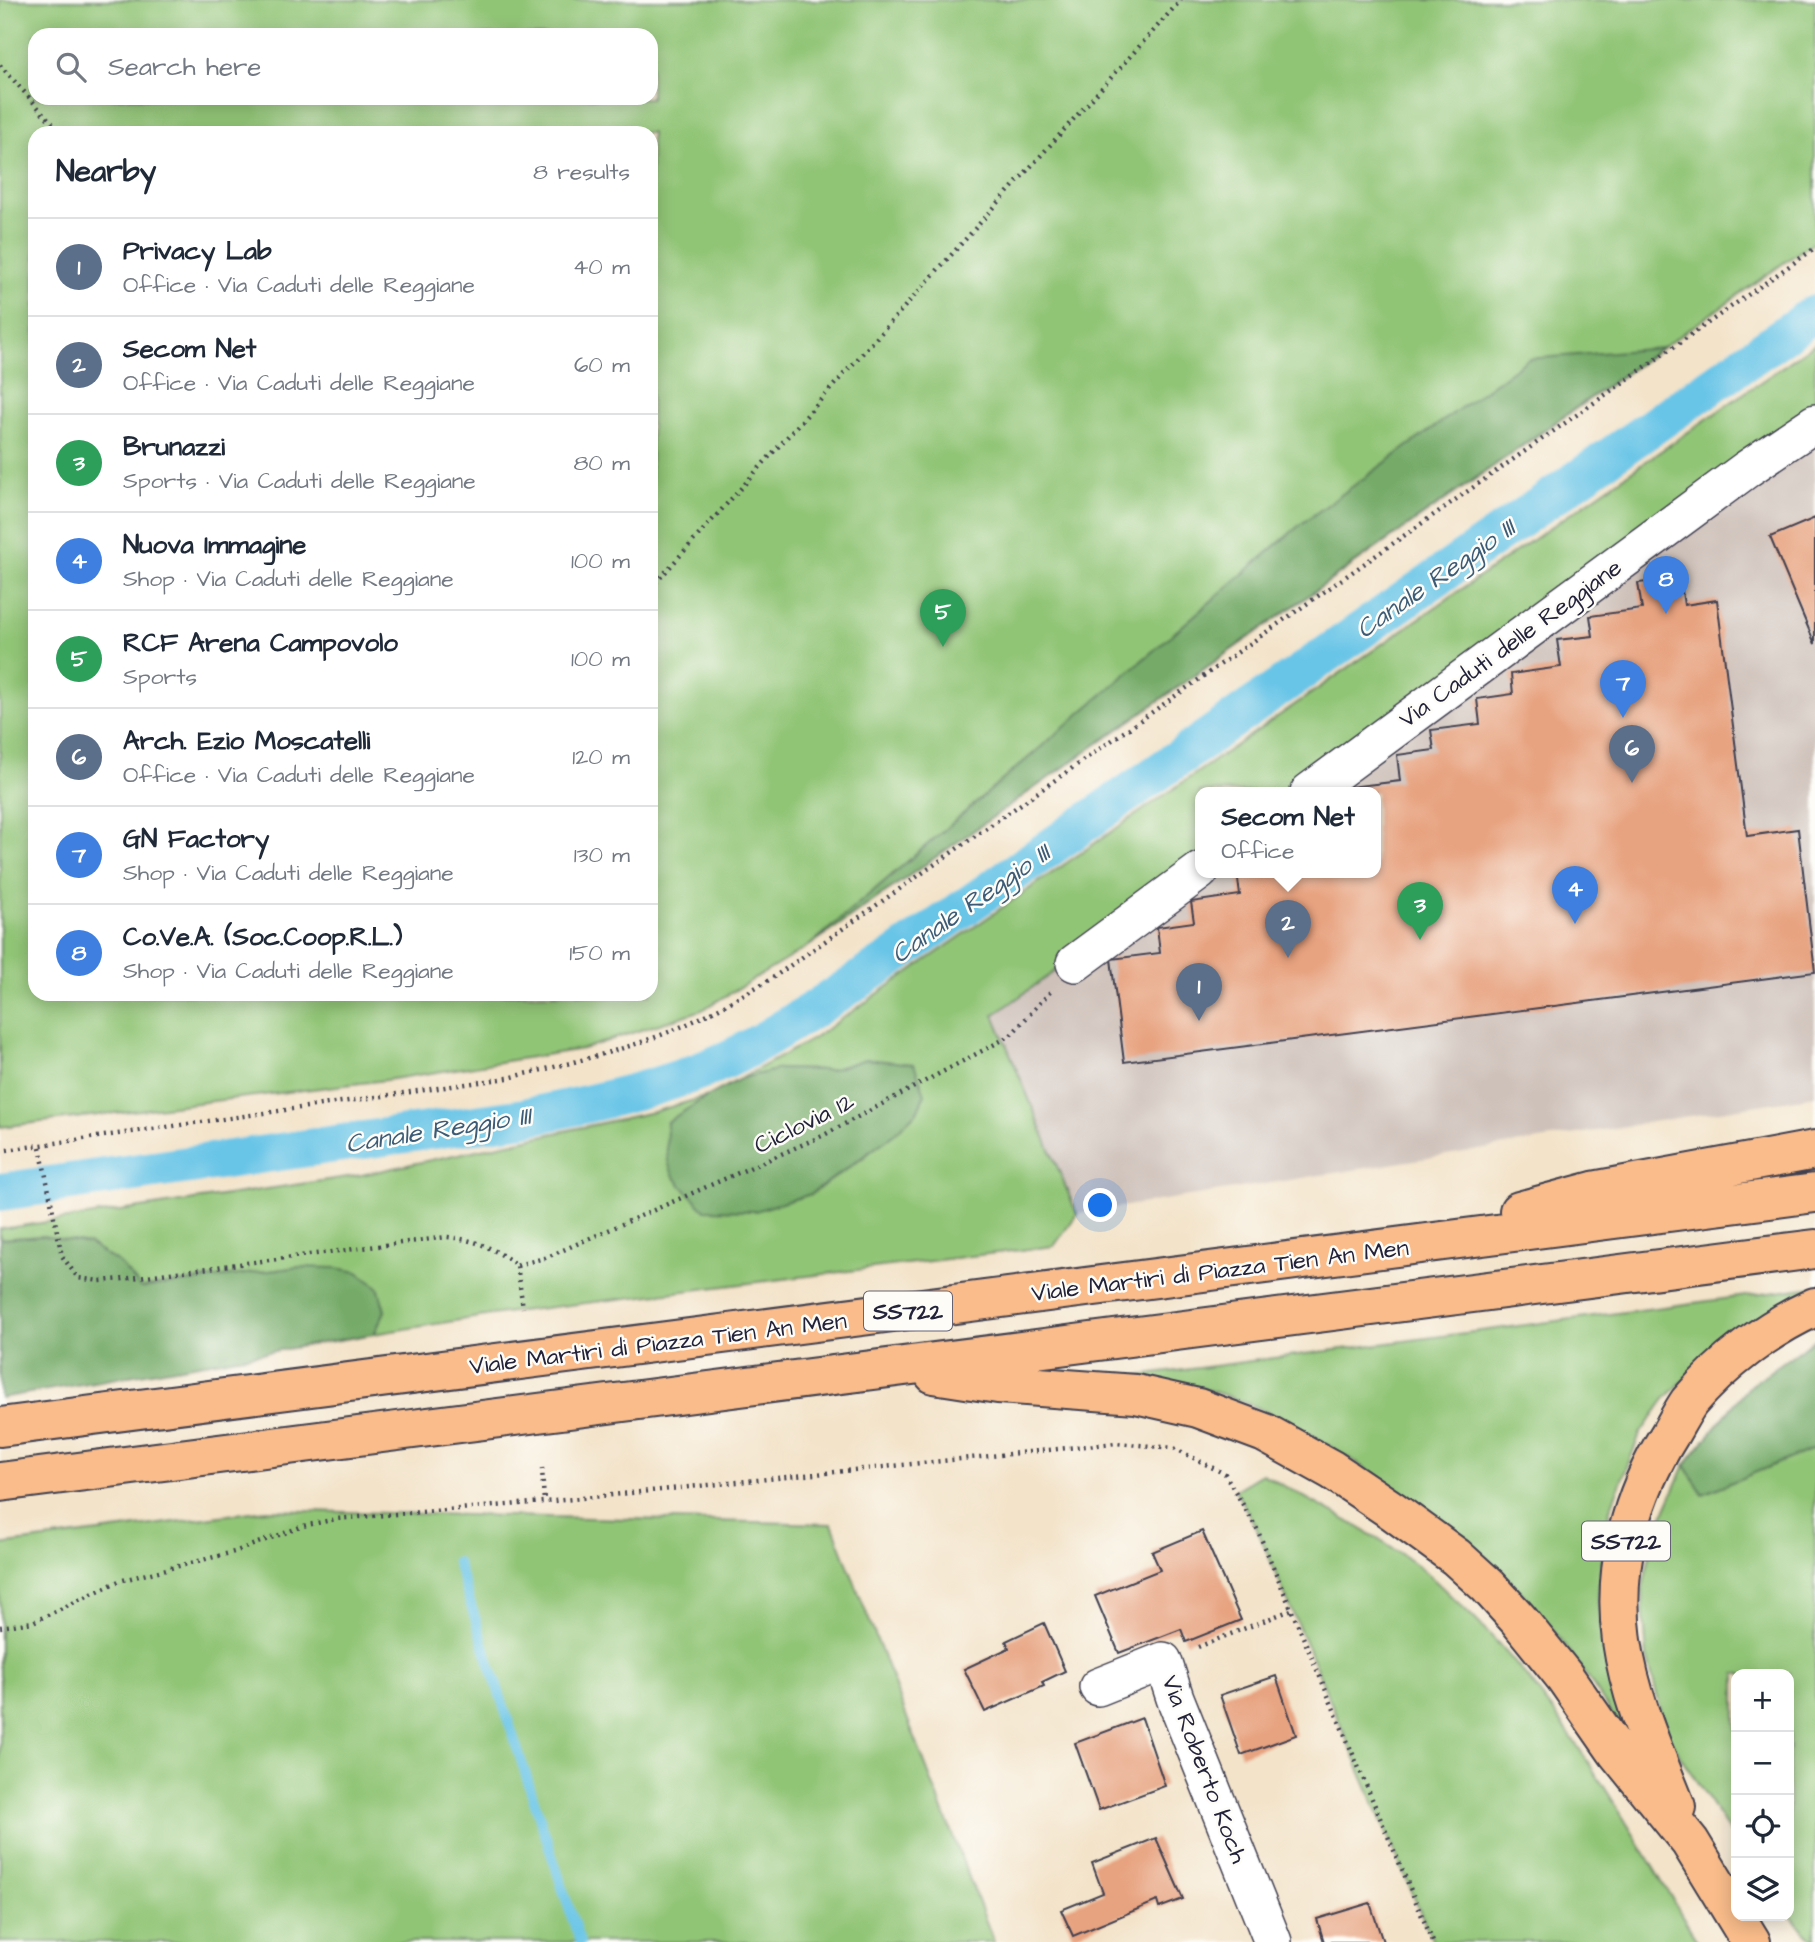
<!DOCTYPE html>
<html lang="en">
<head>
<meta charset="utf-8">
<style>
	body { margin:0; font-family:"Architects Daughter",sans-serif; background:#f6f6f7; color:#1f2937 }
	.controls { position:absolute; right:21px; bottom:21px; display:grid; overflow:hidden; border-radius:14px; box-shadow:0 4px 18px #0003 }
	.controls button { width:63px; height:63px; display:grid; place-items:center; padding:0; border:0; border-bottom:2px solid #e0e1e3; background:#fff; color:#1f2937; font:35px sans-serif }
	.you { position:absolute; left:1101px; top:1206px; width:24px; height:24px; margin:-18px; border:5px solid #fff; border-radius:50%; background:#1a73e8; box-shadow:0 0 0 10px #1a73e833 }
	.badge { display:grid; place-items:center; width:46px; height:46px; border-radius:50%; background:#db2777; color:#fff; font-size:23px; font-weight:700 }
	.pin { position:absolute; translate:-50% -58px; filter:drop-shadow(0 2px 4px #0008) }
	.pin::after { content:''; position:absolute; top:37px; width:24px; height:21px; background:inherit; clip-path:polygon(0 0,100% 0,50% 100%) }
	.popup { position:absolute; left:1195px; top:787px; width:186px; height:91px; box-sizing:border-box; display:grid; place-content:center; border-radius:14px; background:#fff; filter:drop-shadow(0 2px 5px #0005); font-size:23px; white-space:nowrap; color:#747a83 }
	.popup b { font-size:26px; color:#1f2937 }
	.popup::after { content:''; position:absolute; left:50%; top:100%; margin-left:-14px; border:14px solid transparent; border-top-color:#fff }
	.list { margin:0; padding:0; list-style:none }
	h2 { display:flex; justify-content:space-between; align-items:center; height:91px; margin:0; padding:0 28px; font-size:30px }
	h2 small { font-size:23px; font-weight:400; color:#747a83 }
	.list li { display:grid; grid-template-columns:46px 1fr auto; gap:21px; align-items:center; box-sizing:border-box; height:98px; padding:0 28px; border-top:2px solid #e0e1e3 }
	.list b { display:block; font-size:26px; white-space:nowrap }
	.list p { margin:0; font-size:23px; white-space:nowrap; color:#747a83 }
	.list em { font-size:23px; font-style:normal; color:#747a83 }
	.icon { flex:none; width:38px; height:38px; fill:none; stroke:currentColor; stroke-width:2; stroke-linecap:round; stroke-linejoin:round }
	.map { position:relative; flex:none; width:1815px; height:1942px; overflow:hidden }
	.search { position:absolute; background:#fff; box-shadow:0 4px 18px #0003; left:28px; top:28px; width:630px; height:77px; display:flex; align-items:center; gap:18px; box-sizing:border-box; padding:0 24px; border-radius:21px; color:#747a83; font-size:26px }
	.panel { position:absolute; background:#fff; box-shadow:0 4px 18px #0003; left:28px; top:126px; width:630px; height:875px; border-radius:21px }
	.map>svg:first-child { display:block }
	.industrial { fill:#cec1ba }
	.green { fill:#91c576; stroke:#5a7458; stroke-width:2; fill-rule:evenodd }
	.forest { fill:#74aa67; stroke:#4b6651; stroke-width:2 }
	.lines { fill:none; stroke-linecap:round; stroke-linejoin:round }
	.stream { stroke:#69c5e7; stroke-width:10 }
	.canal { stroke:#69c5e7; stroke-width:38 }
	.building { fill:#e7a27f }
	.minor-casing { stroke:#413f50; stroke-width:40 }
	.trunk-casing { stroke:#413f50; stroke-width:42 }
	.path { stroke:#413f50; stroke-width:4.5; stroke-dasharray:2 5; stroke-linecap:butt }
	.minor { stroke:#fff; stroke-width:37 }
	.trunk { stroke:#f9bc8a; stroke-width:38 }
	.labels { text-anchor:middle; stroke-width:5; stroke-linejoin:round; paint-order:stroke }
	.shield { fill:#fdfcf7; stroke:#646373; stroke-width:2 }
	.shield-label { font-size:23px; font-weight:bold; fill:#22223b }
	.street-label { font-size:24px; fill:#22223b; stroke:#fdfcf7 }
	.water-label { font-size:26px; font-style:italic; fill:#3b5b77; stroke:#fdfcf7 }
</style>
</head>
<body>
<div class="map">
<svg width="1815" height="1942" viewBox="0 0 1815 1942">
	<rect width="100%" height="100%" fill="#fdfcf7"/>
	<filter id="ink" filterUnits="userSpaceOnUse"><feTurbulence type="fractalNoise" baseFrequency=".0143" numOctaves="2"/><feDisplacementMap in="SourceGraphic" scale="14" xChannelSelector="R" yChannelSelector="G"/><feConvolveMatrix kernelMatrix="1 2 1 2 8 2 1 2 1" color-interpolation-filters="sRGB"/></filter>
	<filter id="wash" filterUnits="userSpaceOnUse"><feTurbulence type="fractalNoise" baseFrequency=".00686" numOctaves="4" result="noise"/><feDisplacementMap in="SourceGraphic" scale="28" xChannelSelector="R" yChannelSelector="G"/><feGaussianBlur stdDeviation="1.57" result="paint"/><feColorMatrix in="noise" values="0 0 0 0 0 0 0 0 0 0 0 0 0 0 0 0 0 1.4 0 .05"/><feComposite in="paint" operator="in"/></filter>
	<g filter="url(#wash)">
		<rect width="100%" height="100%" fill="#f3e3c9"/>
		<path class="industrial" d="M1815,432V1096L1077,1214L993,1015L1200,869V872H1376V792H1309Z"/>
		<path class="green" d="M0,0H1815V241L809,946L702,1010L583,1049L386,1080L0,1127ZM35,35H651V98H35ZM35,133H651V994H35Z
			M1815,344V427L1306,792H1200V867L994,1015L1077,1214L1054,1246L504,1313L374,1334L385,1311L378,1287L299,1267L140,1288L120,1264L43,1236L0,1239V1229L361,1175L653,1112L708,1096L667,1122L811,1194L863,1158L917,1112L866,1059L830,1070L780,1069L740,1079L814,1038Z
			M1815,1287V1289L1779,1305L1735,1331L1703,1361L1665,1399L1640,1434L1625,1472L1610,1509L1602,1554L1598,1600L1603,1644L1636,1752C1601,1697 1566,1641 1522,1593C1474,1540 1416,1500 1355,1462C1313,1435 1267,1408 1218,1393C1190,1384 1159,1381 1130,1377Z
			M1815,1448V1941L1789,1915V1674H1736V1842L1668,1737L1647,1657L1642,1592L1654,1536L1685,1465L1703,1493Z
			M1262,1474C1315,1503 1370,1531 1418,1566C1430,1575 1442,1587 1453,1598C1556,1691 1626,1824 1698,1942H1433L1257,1529L1235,1490Z
			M266,1510L832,1524L994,1942H0V1545Z"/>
		<path class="forest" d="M1661,348L809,946L1301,524L1528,359Z
			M866,1059L914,1064L925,1094L917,1112L893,1135L811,1194L755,1211L705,1210C669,1173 665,1175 667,1122L708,1096L740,1079L779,1069L830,1070Z
			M43,1236L89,1244L120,1264L141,1288L299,1267L337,1268L358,1272L378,1287L385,1311L374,1334L0,1398V1239Z
			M1815,1339V1448L1703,1494L1685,1465L1748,1387Z"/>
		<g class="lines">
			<path class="stream" d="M457,1562L580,1942"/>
			<path class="canal" d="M0,1192L525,1117C596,1103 684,1084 748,1049C796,1022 842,991 888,961L1815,313"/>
		</g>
		<g id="blocks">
			<path class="building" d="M1815,518V644L1770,537Z
				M1680,578L1684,605L1717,600L1747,836L1798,829L1815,972L1124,1062L1111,959L1160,953L1157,927L1194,922L1191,902L1240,895L1237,872H1376V792H1350L1349,787L1400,781L1397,755L1434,750L1431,730L1480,724L1477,699L1513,694L1511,674L1561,667L1557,640L1593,636L1590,616L1642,609L1638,583Z
				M1202,1531L1241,1620L1186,1642L1181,1629L1119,1653L1095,1596L1160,1570L1152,1552Z
				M1044,1623L1065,1671L1042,1682L1044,1686L985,1712L964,1669L1009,1648L1006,1641Z
				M1276,1676L1296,1735L1241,1755L1220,1695Z
				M1142,1718L1165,1786L1099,1810L1075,1743Z
				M1156,1838L1183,1899L1159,1908L1157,1901L1073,1936L1061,1910L1103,1893L1092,1863Z
				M1370,1903L1383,1942H1324L1317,1919Z"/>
		</g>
	</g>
	<g filter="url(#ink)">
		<use href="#blocks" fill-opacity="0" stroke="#413f50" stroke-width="2"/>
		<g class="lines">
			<defs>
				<path id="minor" d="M1309,792L1747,469L1815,423
					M1075,963L1200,871
					M1098,1687L1163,1661L1175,1698L1273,1942"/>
				<path id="trunk" d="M1519,1211L1593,1191L1815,1150
					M934,1374L998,1384L1136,1394L1198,1408L1265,1433L1332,1470L1393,1511L1456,1557L1488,1586L1518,1619L1564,1676L1617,1752L1690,1842L1751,1942
					M0,1427L1815,1193
					M0,1482L1815,1249
					M1676,1807C1655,1754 1630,1698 1622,1641C1612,1567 1631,1496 1670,1434C1676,1424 1682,1412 1689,1402C1722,1363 1768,1328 1815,1307"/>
			</defs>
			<use href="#minor" class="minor-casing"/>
			<use href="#trunk" class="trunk-casing"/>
			<path class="path" d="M0,65L61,133
				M651,588L1181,0
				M40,1147L62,1256L78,1278L100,1281L123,1279L447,1237C477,1240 493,1248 517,1265L523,1308
				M0,1151L508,1078C567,1064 629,1050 685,1025C714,1012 742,995 771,979L1815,248
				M517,1265L545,1258L822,1136L1010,1036L1051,991
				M542,1468L544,1502
				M0,1627L33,1622L119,1581L234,1552L303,1526L336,1519L544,1502L1116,1443L1174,1448L1225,1474L1257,1529L1433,1942
				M1198,1647L1291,1610"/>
			<use href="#minor" class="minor"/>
			<use href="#trunk" class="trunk"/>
		</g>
	</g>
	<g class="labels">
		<g class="shield">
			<rect x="864" y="1291.5" width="88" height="39" rx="5"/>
			<rect x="1582" y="1521.5" width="88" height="39" rx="5"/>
		</g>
		<g class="shield-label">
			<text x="908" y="1319">SS722</text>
			<text x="1626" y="1549">SS722</text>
		</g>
		<g class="street-label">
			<text transform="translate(1510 643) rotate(-36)" y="8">Via Caduti delle Reggiane</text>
			<text transform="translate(804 1123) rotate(-26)" y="8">Ciclovia 12</text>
			<text transform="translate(1220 1270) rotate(-7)" y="8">Viale Martiri di Piazza Tien An Men</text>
			<text transform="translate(658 1343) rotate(-7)" y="8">Viale Martiri di Piazza Tien An Men</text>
			<text transform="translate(1205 1769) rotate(69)" y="8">Via Roberto Koch</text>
		</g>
		<g class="water-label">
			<text transform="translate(1435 578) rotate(-35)" y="9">Canale Reggio III</text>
			<text transform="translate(970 903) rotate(-35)" y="9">Canale Reggio III</text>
			<text transform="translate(438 1129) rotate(-9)" y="9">Canale Reggio III</text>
		</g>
	</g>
</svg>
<div class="controls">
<button>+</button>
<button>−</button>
<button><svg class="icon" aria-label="locate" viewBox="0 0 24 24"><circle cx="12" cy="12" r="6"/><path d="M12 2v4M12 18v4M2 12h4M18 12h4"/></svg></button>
<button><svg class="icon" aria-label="layers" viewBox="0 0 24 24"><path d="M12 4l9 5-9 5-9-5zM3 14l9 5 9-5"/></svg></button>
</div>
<div class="you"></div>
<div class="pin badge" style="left:1199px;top:1021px;background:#5c6f8a">1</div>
<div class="pin badge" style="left:1288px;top:958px;background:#5c6f8a">2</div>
<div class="popup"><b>Secom Net</b>Office</div>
<div class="pin badge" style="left:1420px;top:940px;background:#2e9e5b">3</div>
<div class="pin badge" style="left:1575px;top:924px;background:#3f7fe0">4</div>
<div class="pin badge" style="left:943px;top:647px;background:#2e9e5b">5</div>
<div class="pin badge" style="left:1632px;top:783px;background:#5c6f8a">6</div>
<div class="pin badge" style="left:1623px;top:718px;background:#3f7fe0">7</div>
<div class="pin badge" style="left:1666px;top:614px;background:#3f7fe0">8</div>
<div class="search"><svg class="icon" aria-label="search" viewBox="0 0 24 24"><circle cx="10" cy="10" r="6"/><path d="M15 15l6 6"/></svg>Search here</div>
<section class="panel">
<h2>Nearby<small>8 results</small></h2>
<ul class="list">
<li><span class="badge" style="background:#5c6f8a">1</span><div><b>Privacy Lab</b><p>Office · Via Caduti delle Reggiane</p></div><em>40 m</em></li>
<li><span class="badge" style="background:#5c6f8a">2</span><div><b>Secom Net</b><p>Office · Via Caduti delle Reggiane</p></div><em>60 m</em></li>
<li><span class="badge" style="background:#2e9e5b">3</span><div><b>Brunazzi</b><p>Sports · Via Caduti delle Reggiane</p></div><em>80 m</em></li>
<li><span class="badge" style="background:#3f7fe0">4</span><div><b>Nuova Immagine</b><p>Shop · Via Caduti delle Reggiane</p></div><em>100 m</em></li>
<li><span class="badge" style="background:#2e9e5b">5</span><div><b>RCF Arena Campovolo</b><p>Sports</p></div><em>100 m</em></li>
<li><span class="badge" style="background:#5c6f8a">6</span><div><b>Arch. Ezio Moscatelli</b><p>Office · Via Caduti delle Reggiane</p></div><em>120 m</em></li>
<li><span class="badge" style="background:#3f7fe0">7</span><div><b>GN Factory</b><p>Shop · Via Caduti delle Reggiane</p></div><em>130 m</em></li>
<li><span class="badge" style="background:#3f7fe0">8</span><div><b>Co.Ve.A. (Soc.Coop.R.L.)</b><p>Shop · Via Caduti delle Reggiane</p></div><em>150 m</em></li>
</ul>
</section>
</div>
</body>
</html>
